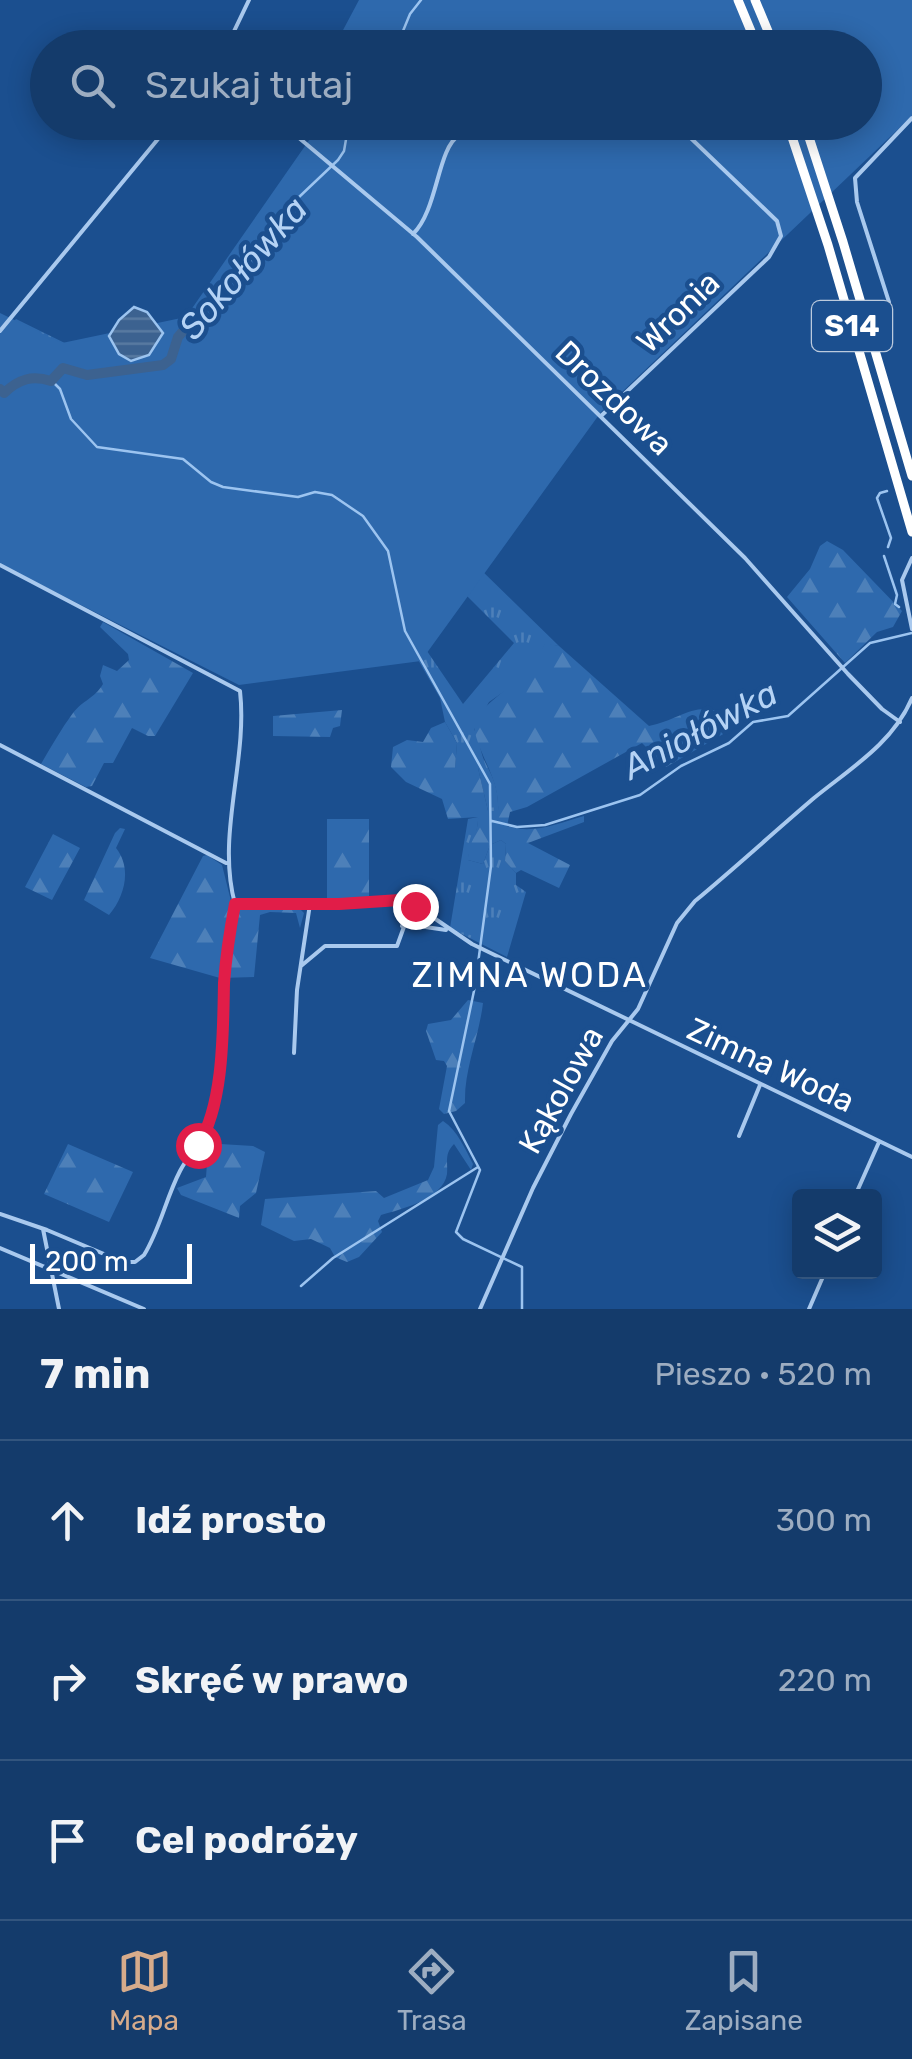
<!DOCTYPE html>
<html lang="pl">
<head>
<meta charset="utf-8">
<style>
	body { margin:0; font-family:Rubik,sans-serif; background:#1d4271; color:#f1f3f6 }
	.controls { position:absolute; right:30px; bottom:30px; display:grid; overflow:hidden; border-radius:10px; box-shadow:0 5px 25px #0003 }
	.controls button { width:90px; height:90px; display:grid; place-items:center; padding:0; border:0; border-bottom:2px solid #33557e; background:#143b6b; color:#f1f3f6; font:50px sans-serif }
	.scale { position:absolute; left:30px; bottom:25px; width:162px; box-sizing:border-box; padding-left:10px; border:5px solid #fff; border-top:0; font-size:28px; line-height:35px; white-space:nowrap; color:#fff; -webkit-text-stroke:8px #1b4f8f; paint-order:stroke }
	.stop { position:absolute; width:30px; height:30px; margin:-22px; border:8px solid #e11d48; border-radius:50%; background:#fff }
	.stop.end { background:#e11d48; border-color:#fff; box-shadow:0 2px 10px #0008 }
	.list { margin:0; padding:0; list-style:none }
	h2 { display:flex; justify-content:space-between; align-items:center; height:130px; margin:0; padding:0 40px; font-size:42px }
	h2 small { font-size:32px; font-weight:400; color:#9dadc1 }
	.list li { display:grid; grid-template-columns:65px 1fr auto; gap:30px; align-items:center; box-sizing:border-box; height:160px; padding:0 40px; border-top:2px solid #33557e }
	.list b { display:block; font-size:38px; white-space:nowrap }
	.list em { font-size:32px; font-style:normal; color:#9dadc1 }
	.icon { flex:none; width:55px; height:55px; fill:none; stroke:currentColor; stroke-width:2; stroke-linecap:round; stroke-linejoin:round }
	.map { position:relative; flex:none; width:912px; height:1309px; overflow:hidden }
	.search { position:absolute; background:#143b6b; box-shadow:0 5px 25px #0003; left:30px; right:30px; top:30px; height:110px; display:flex; align-items:center; gap:25px; box-sizing:border-box; padding:0 35px; border-radius:55px; color:#9dadc1; font-size:38px }
	.sheet { height:610px; background:#143b6b }
	nav { display:flex; justify-content:space-around; align-items:center; box-sizing:border-box; height:140px; border-top:2px solid #33557e; background:#143b6b; font-size:28px; color:#9dadc1 }
	nav a { display:grid; justify-items:center; gap:5px }
	nav .on { color:#d6ab8b }
	.map>svg:first-child { display:block }
	.grass { fill:url(#grass-tufts) }
	.forest { fill:url(#forest-firs) }
	.green { fill:#2e69ad }
	.water { fill:url(#water-rules); stroke:#9cc4f0; stroke-width:2.5 }
	.lines { fill:none; stroke-linecap:round; stroke-linejoin:round }
	.stream { stroke:#9cc4f0; stroke-width:2.5 }
	.river { stroke:#3c6290; stroke-width:10 }
	.minor { stroke:#a9c9ee; stroke-width:4 }
	.motorway { stroke:#fff; stroke-width:9 }
	.route { stroke:#e11d48; stroke-width:12 }
	.labels { text-anchor:middle; stroke-width:9; stroke-linejoin:round; paint-order:stroke }
	.shield { fill:#1b4f8f; stroke:#bbcadd; stroke-width:2.5 }
	.shield-label { font-size:30px; font-weight:bold; fill:#fff }
	.street-label { font-size:32px; fill:#fff; stroke:#1b4f8f }
	.water-label { font-size:35px; font-style:italic; fill:#b5d3f5; stroke:#1b4f8f }
	.neighbourhood-label { font-size:35px; letter-spacing:2.5px; fill:#fff; stroke:#1b4f8f }
</style>
</head>
<body>
<div class="map">
<svg width="912" height="1309" viewBox="0 0 912 1309">
	<defs>
		<pattern id="grass-tufts" width="24" height="20" patternUnits="userSpaceOnUse" patternTransform="scale(2.5)"><rect width="24" height="20" fill="#2e69ad"/><path d="M3 7l-1-3M5 7V3M7 7l1-3M15 17l-1-3M17 17v-4M19 17l1-3" fill="none" stroke="#4d80b9"/></pattern>
		<pattern id="forest-firs" width="22" height="20" patternUnits="userSpaceOnUse" patternTransform="scale(2.5)"><rect width="22" height="20" fill="#2e69ad"/><path d="M5 1l3.5 6h-7zM16 11l3.5 6h-7z" fill="#4d80b9"/></pattern>
		<pattern id="water-rules" width="6" height="5" patternUnits="userSpaceOnUse" patternTransform="scale(2.5)"><rect width="6" height="5" fill="#3c6290"/><path d="M0 2.5h6" fill="none" stroke="#597aa1"/></pattern>
	</defs>
	<rect width="100%" height="100%" fill="#1b4f8f"/>
	<path class="grass" d="M16,319L81,351L412,629L463,704L514,643L450,579L477,566L559,646L545,644L536,661L519,681L489,702L474,729C480,740 480,752 485,762C494,779 499,791 498,811H488L478,768H455L457,743L445,722L440,698L401,630L0,336Z
		M478,817C479,834 469,844 468,860L483,864L490,845L501,840L506,844L505,861L516,873V885L526,892L507,957L450,928L468,819Z"/>
	<path class="forest" d="M827,541L843,550L902,611L893,627L877,632L845,663L787,597L810,569L820,546Z
		M103,622L193,673L155,736H148L132,728L113,763H104L92,786L86,787L41,764C51,747 61,729 73,713C83,700 94,699 103,684L100,676L103,665L117,671L129,660L128,654L100,627Z
		M545,643L559,646L649,726C682,720 700,695 733,720L725,733L666,767L642,743L527,807L510,812L507,826C533,835 559,823 584,816V822L528,843L570,865L559,888L521,870L516,873L505,861L506,844L501,840L490,845L483,864L468,860C467,844 479,834 478,817L448,819L442,799L406,782L391,767L393,747L407,740L423,742L431,728L445,722L457,743L455,768H478L488,811H498C500,775 475,753 473,719C498,692 528,677 545,643Z
		M342,710L340,726L333,728L330,737L273,736V716Z
		M327,819H369V899H327Z
		M120,828L125,829L116,848C132,868 125,896 109,915L84,900L115,833Z
		M53,834L80,848L52,900L25,887Z
		M207,855L222,865L231,901L237,908H299L304,913L300,928L296,913L270,912L260,915L254,977L220,978L150,958L203,856Z
		M468,1000L483,1003C479,1037 464,1069 465,1103L456,1111L444,1114L439,1109L447,1066L444,1061L436,1060L426,1031L428,1024L451,1020Z
		M443,1121C458,1131 465,1149 473,1164L471,1170L454,1144C444,1154 448,1162 447,1174C443,1199 402,1209 381,1215L378,1221L382,1232L359,1257L347,1262L335,1257L330,1248L311,1239L294,1241L261,1225L265,1199L376,1191L384,1198L428,1180L434,1167L438,1125Z
		M68,1144L133,1172L109,1222L44,1194Z
		M220,1144L253,1146L265,1152L256,1193L240,1206L239,1218L181,1195L177,1188L206,1177L208,1150Z"/>
	<path class="green" d="M359,0H912V116L601,412L421,661L239,685L0,564V313L62,343L186,317L321,123L864,122V48L334,47Z"/>
	<path class="water" d="M134,307L147,312L163,333L149,355L131,361L119,354L109,336L119,320Z"/>
	<g class="lines">
		<path class="stream" d="M396,48L410,14L421,0
			M223,286L256,256L298,198L338,160L344,151L349,122
			M52,381L60,389L71,419L97,447L183,459L211,482L223,487L298,497L315,492L332,495L363,516L388,551L405,631L490,784L491,866L475,986L449,1111L480,1170L456,1232L463,1239L522,1267V1309
			M887,491L880,493L877,498L891,538L888,547
			M884,556L897,595L895,604L899,607
			M492,821L517,827L545,825L640,795L681,766L729,743L753,722L788,716L870,643L912,633
			M301,1286L333,1258L478,1167"/>
		<path class="river" d="M0,389L4,393C19,379 32,375 51,381L63,368L87,375L163,365L171,359L178,337L223,286"/>
		<path class="minor" d="M226,48L249,0
			M559,48L578,37L594,48
			M280,122L417,237L745,558L848,674L882,709L900,722
			M413,234C438,210 437,149 459,135C470,128 484,130 496,122
			M889,302L857,202L855,178L912,118
			M0,331L172,122
			M601,416L769,257L781,236L777,221L674,122
			M912,558L902,580L912,629
			M0,565L240,691C248,761 216,835 235,904H339L400,900L415,905L472,944L912,1157
			M0,745L226,863
			M402,926L409,902
			M301,966L325,946H397L405,924L446,930
			M294,1053L297,990L310,904
			M739,1136L760,1085
			M855,1196L879,1142
			M0,1214L47,1230L123,1262H135L144,1255C160,1229 166,1198 180,1171C191,1150 209,1134 214,1110C227,1042 222,973 235,904
			M43,1229L59,1309
			M0,1248L144,1309
			M480,1309L533,1188L571,1114L612,1041L638,1009L677,923L695,901C736,867 774,832 814,798C851,768 893,743 912,698
			M809,1309L825,1272"/>
		<path class="motorway" d="M738,0L758,48
			M755,0L775,48
			M787,122L828,245L912,532
			M804,122L843,242L912,476"/>
	</g>
	<g class="lines">
		<path class="route" d="M198,1145C224,1105 223,1030 224,983C226,956 230,930 235,904H339L400,900L415,906"/>
	</g>
	<g class="labels">
		<rect class="shield" x="812" y="301" width="80" height="50" rx="8"/>
		<g class="shield-label">
			<text x="852" y="336">S14</text>
		</g>
		<g class="street-label">
			<text transform="translate(678 312) rotate(-44)" y="11">Wronia</text>
			<text transform="translate(614 398) rotate(44)" y="11">Drozdowa</text>
			<text transform="translate(771 1065) rotate(25)" y="11">Zimna Woda</text>
			<text transform="translate(561 1090) rotate(-61)" y="11">Kąkolowa</text>
		</g>
		<g class="water-label">
			<text transform="translate(243 268) rotate(-49)" y="12">Sokołówka</text>
			<text transform="translate(700 730) rotate(-28)" y="12">Aniołówka</text>
		</g>
		<g class="neighbourhood-label">
			<text x="530" y="987">ZIMNA WODA</text>
		</g>
	</g>
</svg>
<div class="controls">
<button><svg class="icon" aria-label="layers" viewBox="0 0 24 24"><path d="M12 4l9 5-9 5-9-5zM3 14l9 5 9-5"/></svg></button>
</div>
<div class="scale">200 m</div>
<div class="stop" style="left:198px;top:1145px"></div>
<div class="stop end" style="left:415px;top:906px"></div>
<div class="search"><svg class="icon" aria-label="search" viewBox="0 0 24 24"><circle cx="10" cy="10" r="6"/><path d="M15 15l6 6"/></svg>Szukaj tutaj</div>
</div>
<section class="sheet">
<h2>7 min<small>Pieszo · 520 m</small></h2>
<ul class="list">
<li><svg class="icon" aria-label="ahead" viewBox="0 0 24 24"><path d="M12 20V5M6 11l6-6 6 6"/></svg><div><b>Idź prosto</b></div><em>300 m</em></li>
<li><svg class="icon" aria-label="right" viewBox="0 0 24 24"><path d="M7 20v-9h11M14 6l5 5-5 5"/></svg><div><b>Skręć w prawo</b></div><em>220 m</em></li>
<li><svg class="icon" aria-label="arrive" viewBox="0 0 24 24"><path d="M6 21V4h12l-3 4 3 4H6"/></svg><div><b>Cel podróży</b></div></li>
</ul>
</section>
<nav>
<a class="on"><svg class="icon" aria-label="map" viewBox="0 0 24 24"><path d="M3 6l6-2 6 2 6-2v14l-6 2-6-2-6 2zM9 4v14M15 6v14"/></svg>Mapa</a>
<a><svg class="icon" aria-label="directions" viewBox="0 0 24 24"><path d="M12 3l9 9-9 9-9-9zM9 14v-3h6M13 9l2 2-2 2"/></svg>Trasa</a>
<a><svg class="icon" aria-label="saved" viewBox="0 0 24 24"><path d="M7 4h10v16l-5-4-5 4z"/></svg>Zapisane</a>
</nav>
</body>
</html>
